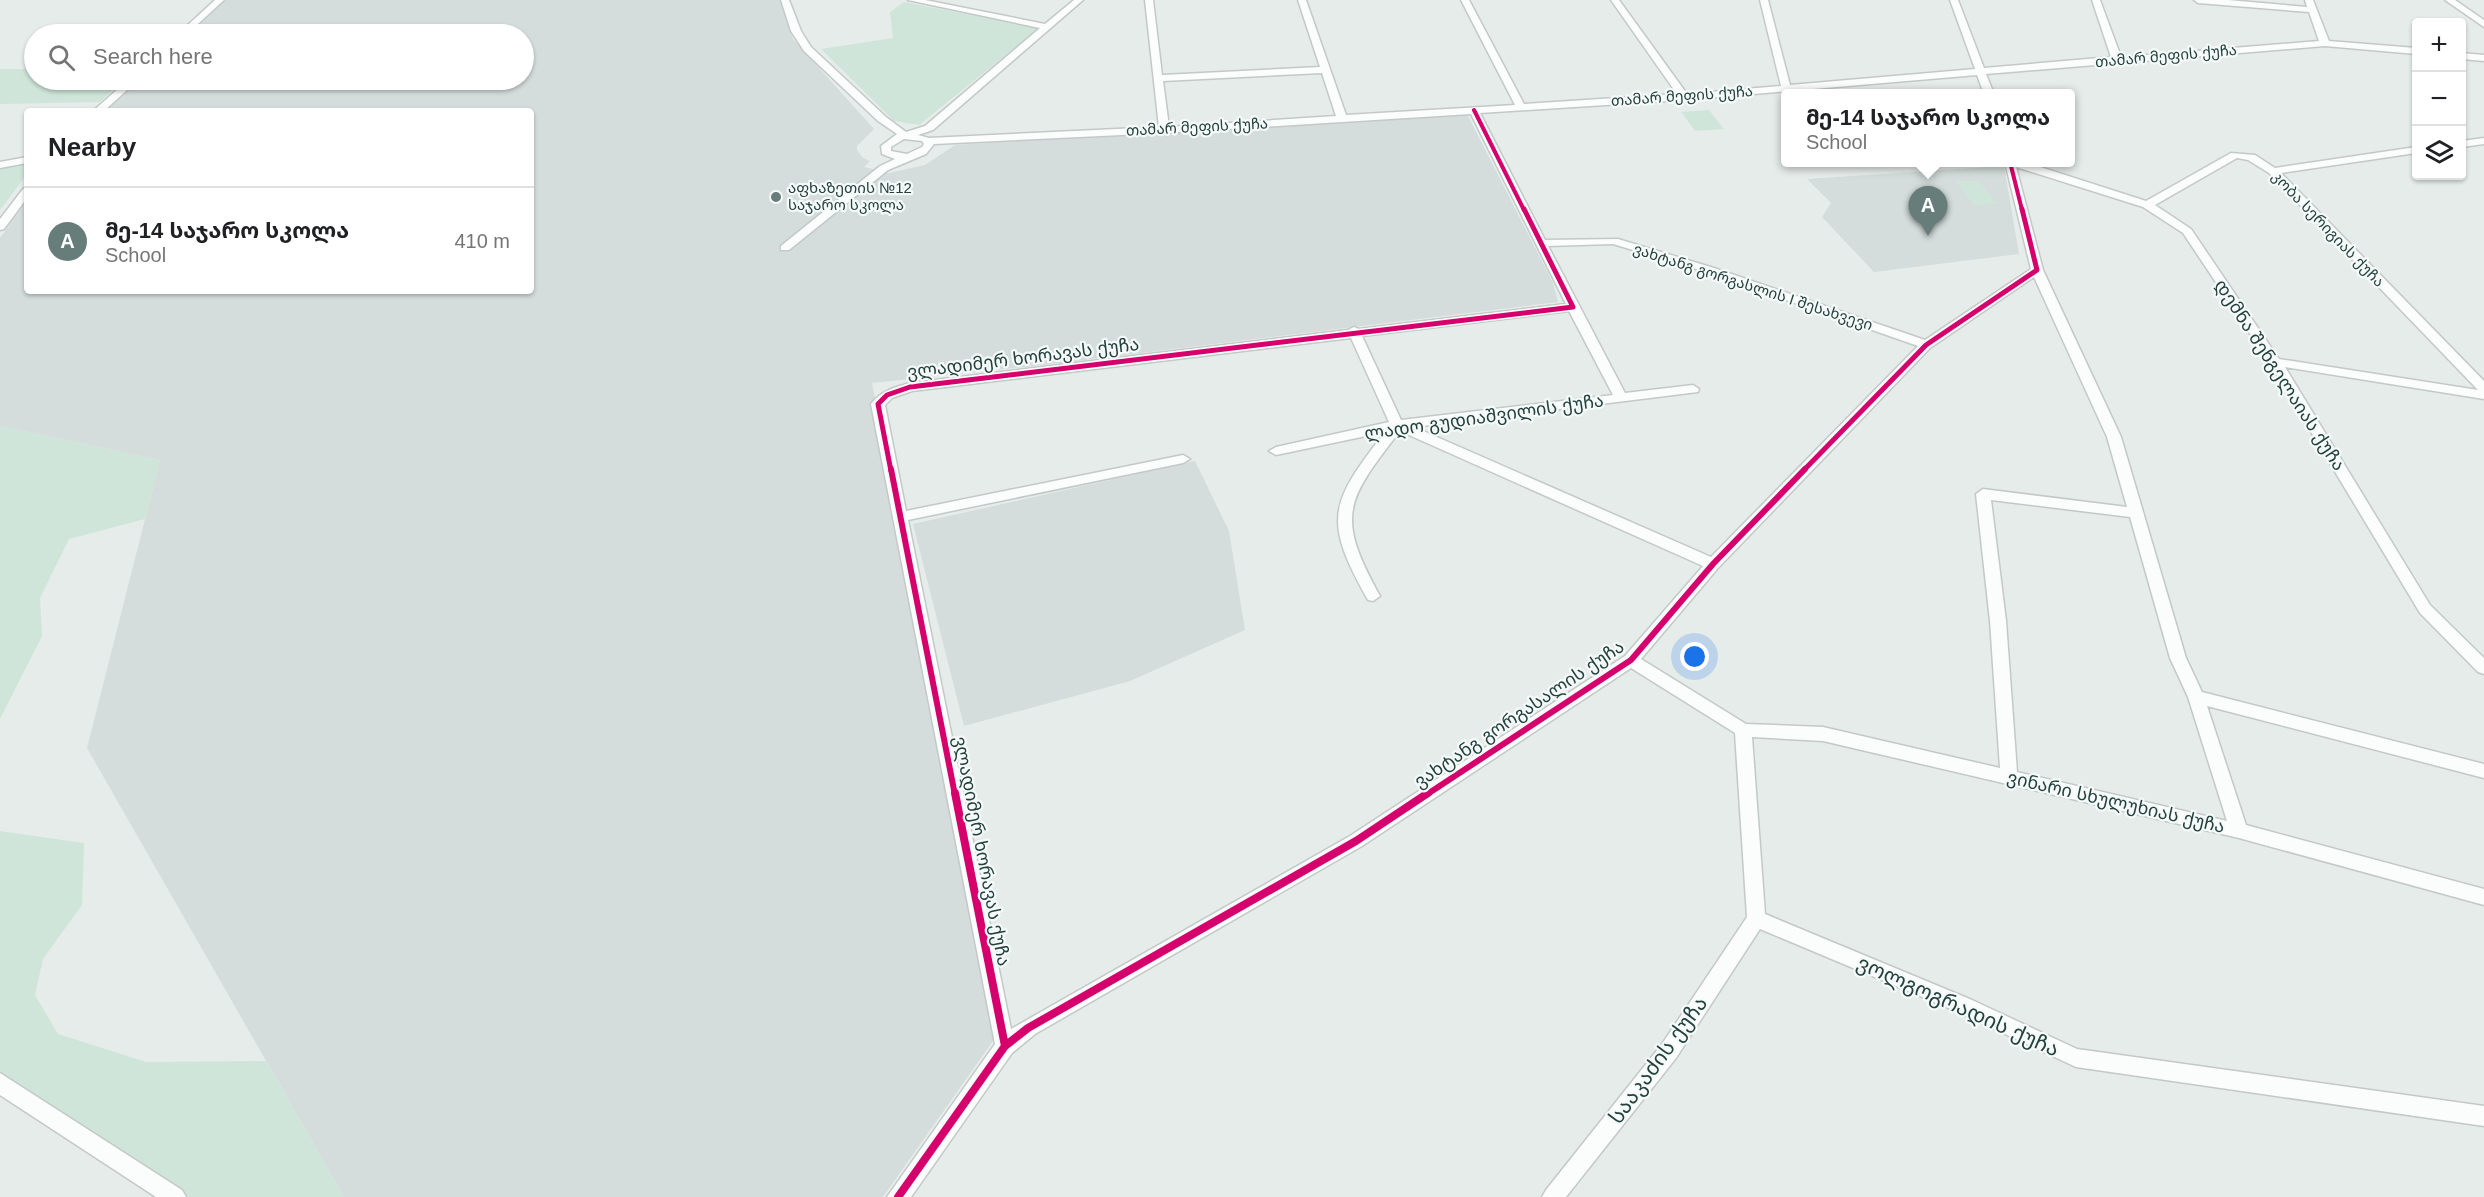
<!DOCTYPE html>
<html lang="en">
<head>
<meta charset="utf-8">
<style>
	body { margin:0; font-family:Helvetica,"Noto Sans Georgian",sans-serif; background:#f6f6f6; color:#202124 }
	.controls { position:absolute; right:18px; top:18px; display:grid; overflow:hidden; border-radius:6px; box-shadow:0 2px 4px #0004 }
	.controls button { width:54px; height:54px; display:grid; place-items:center; padding:0; border:0; border-bottom:2px solid #e0e0e0; background:#fff; color:#202124; font:30px sans-serif }
	.you { position:absolute; left:1695px; top:657px; width:21px; height:21px; margin:-15px; border:4px solid #fff; border-radius:50%; background:#1a73e8; box-shadow:0 0 0 9px #1a73e833 }
	.badge { display:grid; place-items:center; width:39px; height:39px; border-radius:50%; background:#677d7a; color:#fff; font-size:20px; font-weight:700 }
	.pin { position:absolute; translate:-50% -50px; filter:drop-shadow(0 2px 3px #0008) }
	.pin::after { content:''; position:absolute; top:32px; width:21px; height:18px; background:inherit; clip-path:polygon(0 0,100% 0,50% 100%) }
	.popup { position:absolute; left:1781px; top:89px; width:294px; height:78px; box-sizing:border-box; display:grid; place-content:center; border-radius:6px; background:#fff; filter:drop-shadow(0 2px 4px #0005); font-size:20px; white-space:nowrap; color:#757577 }
	.popup b { font-size:22px; color:#202124 }
	.popup::after { content:''; position:absolute; left:50%; top:100%; margin-left:-12px; border:12px solid transparent; border-top-color:#fff }
	.list { margin:0; padding:0; list-style:none }
	h2 { display:flex; justify-content:space-between; align-items:center; height:78px; margin:0; padding:0 24px; font-size:26px }
	h2 small { font-size:20px; font-weight:400; color:#757577 }
	.list li { display:grid; grid-template-columns:39px 1fr auto; gap:18px; align-items:center; box-sizing:border-box; height:108px; padding:0 24px; border-top:2px solid #e0e0e0 }
	.list b { display:block; font-size:22px; white-space:nowrap }
	.list p { margin:0; font-size:20px; white-space:nowrap; color:#757577 }
	.list em { font-size:20px; font-style:normal; color:#757577 }
	.icon { flex:none; width:33px; height:33px; fill:none; stroke:currentColor; stroke-width:2; stroke-linecap:round; stroke-linejoin:round }
	.map { position:relative; flex:none; width:2484px; height:1197px; overflow:hidden }
	.search { position:absolute; background:#fff; box-shadow:0 2px 4px #0004; left:24px; top:24px; width:510px; height:66px; display:flex; align-items:center; gap:15px; box-sizing:border-box; padding:0 21px; border-radius:33px; color:#757577; font-size:22px }
	.panel { position:absolute; background:#fff; box-shadow:0 2px 4px #0004; left:24px; top:108px; width:510px; height:186px; border-radius:6px }
	.map>svg:first-child { display:block }
	.built { fill:#d4dddb }
	.green { fill:#cfe5d9 }
	.lines { fill:none; stroke-linecap:round; stroke-linejoin:round }
	.minor-casing { stroke:#c3c9c7; stroke-width:3 }
	.minor { fill:#fbfcfc; fill-rule:evenodd }
	.cycleway-far3-casing { stroke:#f5faf9; stroke-width:6 }
	.cycleway-far2-casing { stroke:#f5faf9; stroke-width:8 }
	.cycleway-far1-casing { stroke:#f5faf9; stroke-width:10 }
	.cycleway-casing { stroke:#f5faf9; stroke-width:11 }
	.cycleway-far3 { stroke:#d6006c; stroke-width:4 }
	.cycleway-far2 { stroke:#d6006c; stroke-width:5 }
	.cycleway-far1 { stroke:#d6006c; stroke-width:6 }
	.cycleway { stroke:#d6006c; stroke-width:8 }
	.poi-dot { fill:#677d7a; stroke:#f5faf9; stroke-width:2 }
	.labels { text-anchor:middle; stroke-width:4.5; stroke-linejoin:round; paint-order:stroke }
	.far-street-label { font-size:15px; fill:#23413d; stroke:#f5faf9 }
	.far-poi-label { font-size:15px; fill:#23413d; stroke:#f5faf9; text-anchor:start }
	.street-label { font-size:18px; fill:#23413d; stroke:#f5faf9 }
	.near-street-label { font-size:21px; fill:#23413d; stroke:#f5faf9 }
</style>
</head>
<body>
<div class="map">
<svg width="2484" height="1197" viewBox="0 0 2484 1197">
	<rect width="100%" height="100%" fill="#e6ecea"/>
	<path class="built" d="M225,0H781L793,39L874,129L857,146V150L863,158L870,161L864,167L889,173L925,165L955,145L1467,114L1553,283L1558,302L1042,365L872,383L995,1038L883,1197H344L87,748L160,460L0,426V238L27,201V291H531V111H104L139,80H524V34H187Z
		M2004,166L2019,254L1874,272L1822,217L1831,203L1807,179Z
		M1195,461L1229,531L1245,630L1130,681L964,726L913,524Z"/>
	<path class="green" d="M904,2L1039,28L919,125L894,121L821,49L893,38L890,12Z
		M0,69H34V80H124L100,102L0,104Z
		M1709,110L1724,129L1695,131L1681,112Z
		M27,160V174L0,210V165Z
		M1956,181H1979L1997,204L1974,205Z
		M0,426L160,460L145,519L69,539L40,598L42,636L0,719Z
		M0,831L84,843L82,905L43,959L35,995L58,1034L146,1062L266,1061L344,1197H175L0,1083Z"/>
	<g class="lines">
		<defs>
			<path id="minor" d="M215,0H224L187,34H178Z
				M781,0H789L801,31L811,47L886,117L906,132L925,126L1040,28L908,0H925L1045,24L1074,0H1083L933,130L918,135L929,138L1159,127L1145,0H1153L1162,75L1320,67L1298,0H1306L1346,115L1515,105L1461,0H1469L1524,104L1677,94L1611,0H1619L1687,94L1781,86L1760,0H1768L1790,85L1975,69L1950,0H1958L1984,68L2111,57L2092,0H2100L2121,57L2319,41L2309,12L2198,3L2194,0H2228L2307,7L2305,0H2313L2329,41L2416,48V54L2325,46L1986,74L1994,94H1984L1977,75L1684,100L1480,113L1545,240L1618,239L1714,268L1925,340L2031,269L2005,162H2025L2146,201L2231,153L2255,155L2275,168L2416,147V153L2281,173L2484,381V399L2285,367L2430,605L2484,658V674L2478,672L2420,613L2269,362L2183,233L2143,207L2016,167L2043,270L2121,437L2186,658L2202,692L2484,764V778L2207,706L2246,825L2484,889V905L2239,838L1823,741L1752,737L1765,914L1972,1000L2077,1049L2484,1106V1126L2076,1067L1958,1012L1760,929L1676,1058L1566,1197H1542L1546,1190L1662,1044L1747,917L1735,733L1631,668L1362,846L1035,1034L1012,1053L911,1197H887L995,1044L871,404C881,391 895,387 910,383L1348,330L1354,327L1359,329L1566,304L1471,114L1164,133L934,144L926,154L888,170L789,250H781V246L880,166L895,159L882,154L881,146L897,134L878,121L804,51L791,31ZM1322,73L1336,116L1169,127L1163,81ZM904,139L922,141L924,144L922,147L907,154L891,151V147ZM2237,158L2248,160L2269,173L2478,390L2279,359L2191,229L2155,205ZM1613,244L1706,272L1918,346L1711,557L1414,427L1698,392L1699,389L1693,385L1625,393L1548,246ZM2034,277L2107,437L2127,507L1983,489L1976,494L1990,621L2000,768L1823,727L1746,724L1641,659L1718,568L1930,348ZM1569,311L1613,395L1401,420L1362,336ZM1351,338L1389,422L1276,447L1269,451L1276,455L1385,432C1330,503 1322,519 1368,600L1373,601L1380,596C1335,515 1346,501 1400,431L1703,566L1625,656L1350,836L1011,1029L908,520L1183,463L1190,459L1183,455L906,511L885,405L892,398L912,391ZM1991,500L2130,517L2170,658L2188,697L2227,821L2017,772L2006,621Z
				M2445,0H2455L2484,20V27Z
				M2462,53L2484,55V61L2462,59Z
				M128,80H138L104,111H93Z
				M2484,138V144L2462,147V141Z
				M27,157V163L0,168V162Z
				M27,188V198L4,229L0,230V219L23,189Z
				M0,1073L182,1190L186,1197H156L0,1095Z"/>
		</defs>
		<use href="#minor" class="minor-casing"/>
		<use href="#minor" class="minor"/>
		<defs>
			<path id="cycleway-far3" d="M1474,110L1524,210
				M2010,162L2022,210"/>
			<path id="cycleway-far2" d="M891,471L878,404L887,395L910,387L1573,307L1524,209
				M1803,471L1926,345L2037,270L2022,209"/>
			<path id="cycleway-far1" d="M891,469L955,795
				M1426,795L1631,660L1713,564L1805,469"/>
			<path id="cycleway" d="M955,793L1005,1046
				M898,1197L1005,1046L1028,1028L1356,841L1428,793"/>
		</defs>
		<use href="#cycleway-far3" class="cycleway-far3-casing"/>
		<use href="#cycleway-far2" class="cycleway-far2-casing"/>
		<use href="#cycleway-far1" class="cycleway-far1-casing"/>
		<use href="#cycleway" class="cycleway-casing"/>
		<use href="#cycleway-far3" class="cycleway-far3"/>
		<use href="#cycleway-far2" class="cycleway-far2"/>
		<use href="#cycleway-far1" class="cycleway-far1"/>
		<use href="#cycleway" class="cycleway"/>
	</g>
	<circle class="poi-dot" cx="776" cy="197" r="6"/>
	<g class="labels">
		<g class="far-street-label">
			<text transform="translate(2166 56) rotate(-5)" y="5">თამარ მეფის ქუჩა</text>
			<text transform="translate(1682 96) rotate(-4)" y="5">თამარ მეფის ქუჩა</text>
			<text transform="translate(1197 127) rotate(-3)" y="5">თამარ მეფის ქუჩა</text>
			<text transform="translate(2328 229) rotate(46)" y="5">კობა სერიგიას ქუჩა</text>
			<text transform="translate(1753 287) rotate(18)" y="5">ვახტანგ გორგასლის I შესახვევი</text>
		</g>
		<g class="far-poi-label">
			<text x="788" y="193">აფხაზეთის №12<tspan x="788" dy="17">საჯარო სკოლა</tspan></text>
		</g>
		<g class="street-label">
			<text transform="translate(1023 358) rotate(-7)" y="6">ვლადიმერ ხორავას ქუჩა</text>
			<text transform="translate(2280 375) rotate(57)" y="6">დემნა შენგელაიას ქუჩა</text>
			<text transform="translate(1484 417) rotate(-8)" y="6">ლადო გუდიაშვილის ქუჩა</text>
			<text transform="translate(1519 714) rotate(-34)" y="6">ვახტანგ გორგასალის ქუჩა</text>
			<text transform="translate(2116 802) rotate(13)" y="6">ვინარი სხულუხიას ქუჩა</text>
			<text transform="translate(982 851) rotate(79)" y="6">ვლადიმერ ხორავას ქუჩა</text>
		</g>
		<g class="near-street-label">
			<text transform="translate(1958 1006) rotate(24)" y="7">ვოლგოგრადის ქუჩა</text>
			<text transform="translate(1658 1060) rotate(-54)" y="7">სააკაძის ქუჩა</text>
		</g>
	</g>
</svg>
<div class="controls">
<button>+</button>
<button>−</button>
<button><svg class="icon" aria-label="layers" viewBox="0 0 24 24"><path d="M12 4l9 5-9 5-9-5zM3 14l9 5 9-5"/></svg></button>
</div>
<div class="you"></div>
<div class="pin badge" style="left:1928px;top:236px">A</div>
<div class="popup"><b>მე-14 საჯარო სკოლა</b>School</div>
<div class="search"><svg class="icon" aria-label="search" viewBox="0 0 24 24"><circle cx="10" cy="10" r="6"/><path d="M15 15l6 6"/></svg>Search here</div>
<section class="panel">
<h2>Nearby<small></small></h2>
<ul class="list">
<li><span class="badge">A</span><div><b>მე-14 საჯარო სკოლა</b><p>School</p></div><em>410 m</em></li>
</ul>
</section>
</div>
</body>
</html>
